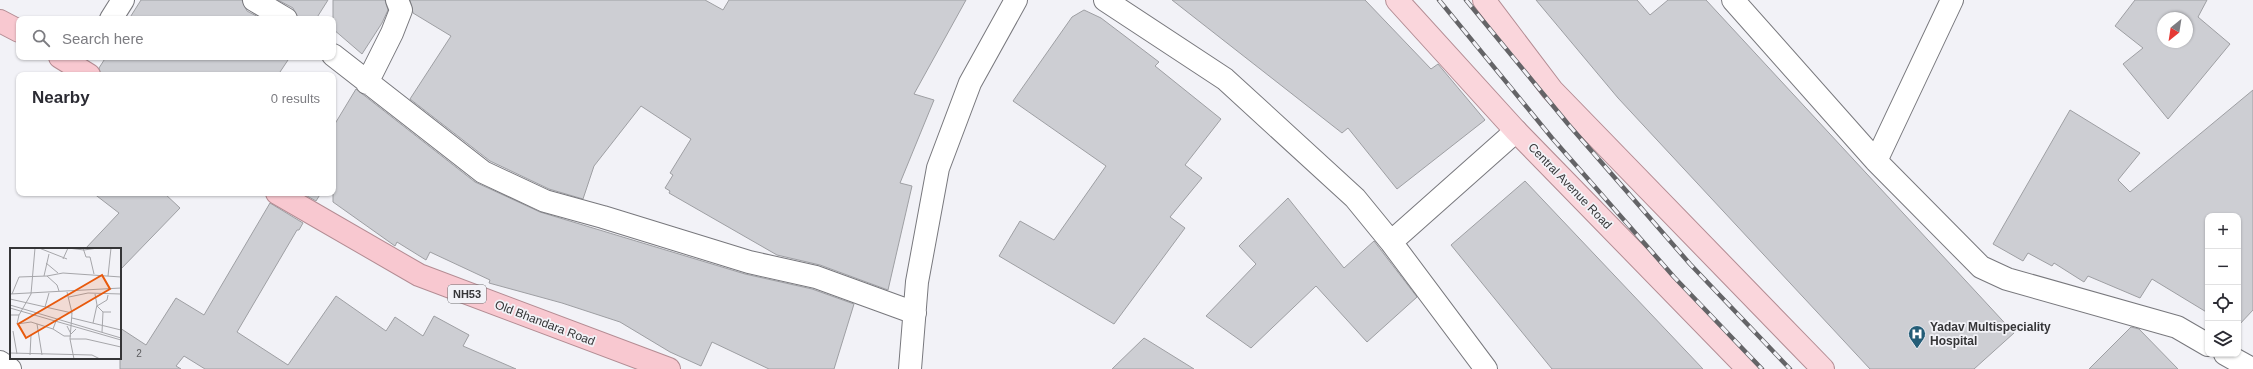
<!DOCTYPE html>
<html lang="en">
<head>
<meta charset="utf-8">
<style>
	body { margin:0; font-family:Arial,sans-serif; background:#f2f2f3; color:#2b2b33 }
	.controls { position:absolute; right:12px; bottom:12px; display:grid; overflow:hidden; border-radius:8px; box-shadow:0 1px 3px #0004 }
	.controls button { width:36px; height:36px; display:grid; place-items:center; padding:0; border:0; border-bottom:1px solid #e1e1e2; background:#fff; color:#2b2b33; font:20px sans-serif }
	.compass { position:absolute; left:2157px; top:12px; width:36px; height:36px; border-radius:50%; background:#fff; box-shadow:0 1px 3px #0004; rotate:210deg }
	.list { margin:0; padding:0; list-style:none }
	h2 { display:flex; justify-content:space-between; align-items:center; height:52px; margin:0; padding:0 16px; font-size:17px }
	h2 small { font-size:13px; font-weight:400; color:#7c7c81 }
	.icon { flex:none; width:22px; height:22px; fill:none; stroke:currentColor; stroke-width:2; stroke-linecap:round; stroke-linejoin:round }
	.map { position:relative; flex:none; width:2253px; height:369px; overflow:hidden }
	.search { position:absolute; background:#fff; box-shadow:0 1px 3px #0004; left:16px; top:16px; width:320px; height:44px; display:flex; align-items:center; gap:10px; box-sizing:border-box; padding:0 14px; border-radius:8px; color:#7c7c81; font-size:15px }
	.panel { position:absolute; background:#fff; box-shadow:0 1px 3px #0004; left:16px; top:72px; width:320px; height:124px; border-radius:8px }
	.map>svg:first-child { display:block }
	.building { fill:#cdced3; stroke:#9e9fa3; fill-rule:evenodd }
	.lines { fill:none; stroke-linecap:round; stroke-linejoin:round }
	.minor-casing { stroke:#78787d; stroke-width:24 }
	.primary-casing { stroke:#b38c93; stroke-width:24 }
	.trunk-casing { stroke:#b38c93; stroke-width:24 }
	.minor { stroke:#fff; stroke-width:22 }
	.primary { stroke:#fad6dc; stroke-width:22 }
	.trunk { stroke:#f8c8d0; stroke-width:22 }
	.rail-casing { stroke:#646467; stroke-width:4.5 }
	.rail { stroke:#f2f2f7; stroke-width:3; stroke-dasharray:9; stroke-linecap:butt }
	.labels { text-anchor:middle; stroke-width:3.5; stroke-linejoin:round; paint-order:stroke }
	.number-label { font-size:10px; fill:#5b5b5e }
	.shield { fill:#f2f2f7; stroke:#6e6e71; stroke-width:1 }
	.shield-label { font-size:11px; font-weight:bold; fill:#353537 }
	.street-label { font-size:12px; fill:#353537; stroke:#f2f2f7 }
	.poi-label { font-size:12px; font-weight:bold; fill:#353537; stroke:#f2f2f7; text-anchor:start }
	.inset-road { fill:none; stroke:#a6a6aa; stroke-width:1 }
	.view { fill:#e8590c; fill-opacity:0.15; stroke:#e8590c; stroke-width:2 }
	.inset-edge { fill:none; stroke:#353537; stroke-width:2 }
</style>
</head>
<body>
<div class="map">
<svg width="2253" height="369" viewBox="0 0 2253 369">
	<rect width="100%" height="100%" fill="#f2f2f7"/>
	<path class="building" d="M141,0H242L247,11L262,19H129Z
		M278,0H328L316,19H298L293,8Z
		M333,0H385L388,10L382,23L362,54L333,29Z
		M410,0H705L723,10L729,0H966L914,94L934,100L900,183L912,186L888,290L820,265L777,255L669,193L670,191L665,188L673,175L670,173L691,139L641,106L594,166L583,199L549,189L490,161L410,99L451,36L413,13Z
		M1172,0H1365L1431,69L1438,64L1485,120L1397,189L1348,128L1342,133Z
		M1536,0H1637L1650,15L1668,0H1706L2014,333L1974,369H1870L1618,98Z
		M2135,0H2207L2198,17L2230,44L2168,119L2123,64L2143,48L2115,26ZM2163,18H2187V42H2163Z
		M1084,10L1101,18L1159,62L1155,66L1221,119L1185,165L1202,178L1170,217L1185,228L1114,324L999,256L1020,221L1054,240L1106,166L1013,101L1072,17Z
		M106,57H290L278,75H101L99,68Z
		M356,89L475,182L540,212L745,274L812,289L854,304L834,369H769L712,342L701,366L670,352L620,322L562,303L489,283L490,280L430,252L426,260L397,242L395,246L333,202V127Z
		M2253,90V310L2238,326V216H2208V313L2152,279L2140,298L2088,276L2084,282L2054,263L2052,266L2028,253L2023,261L1993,244L2070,110L2140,153L2118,180L2130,192Z
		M1525,181L1703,369H1552L1451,245Z
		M93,193H164L180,208L120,270V249H85L119,213Z
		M302,193H321L316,201Z
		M1288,198L1344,268L1374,241L1417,297L1367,342L1316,286L1251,348L1206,316L1256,264L1239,246Z
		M270,203L303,223L299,230H297L237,332L288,365L336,296L386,331L395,317L423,336L434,316L469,335L463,346L516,369H205L184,356L176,366L181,369H120V328L146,345L176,298L204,315Z
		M2131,327L2139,329L2178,369H2089Z
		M1144,338L1194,369H1112Z"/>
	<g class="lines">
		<defs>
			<path id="minor" d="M254,0L286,19
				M1105,0L1225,79L1355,198L1391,242L1486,369
				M1733,0L1876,161L1981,267L2007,279L2177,327L2208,345
				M111,19L123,0
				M333,55L483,172L545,201L603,217L749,262L816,277L915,313
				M367,83L392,33L401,10L397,0
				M1876,161L1952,0
				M1391,242L1516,131
				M2225,354L2252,369
				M0,362L10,369
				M910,369L917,282L938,168L970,83L1016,0"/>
			<path id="primary" d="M1397,0L1516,131L1748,369
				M1484,0L1552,90L1823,369"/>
			<path id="trunk" d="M0,21L19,31
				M60,57L89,75
				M277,193L419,275L669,369"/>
		</defs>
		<use href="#minor" class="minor-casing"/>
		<use href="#primary" class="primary-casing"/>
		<use href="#trunk" class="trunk-casing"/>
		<use href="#minor" class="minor"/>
		<use href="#primary" class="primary"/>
		<use href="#trunk" class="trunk"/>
		<defs>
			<path id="rail" d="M1439,0L1552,138L1674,277L1762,369
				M1466,0L1568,124L1690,264L1790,369"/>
		</defs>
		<use href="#rail" class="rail-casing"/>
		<use href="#rail" class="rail"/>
	</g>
	<defs>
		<symbol id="hospital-pin" viewBox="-11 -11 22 30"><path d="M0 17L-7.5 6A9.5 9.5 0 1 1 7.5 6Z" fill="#245d77" stroke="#f2f2f7"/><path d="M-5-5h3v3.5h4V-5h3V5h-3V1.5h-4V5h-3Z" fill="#fff"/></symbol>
	</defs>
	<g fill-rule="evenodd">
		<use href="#hospital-pin" x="1907" y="324" width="20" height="27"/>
	</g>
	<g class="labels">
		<g class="number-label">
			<text x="139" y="357">2</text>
		</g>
		<rect class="shield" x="448" y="285" width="38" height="18" rx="3"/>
		<g class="shield-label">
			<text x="467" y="298">NH53</text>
		</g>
		<g class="street-label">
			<text transform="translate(1570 186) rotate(46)" y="4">Central Avenue Road</text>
			<text transform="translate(545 323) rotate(21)" y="4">Old Bhandara Road</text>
		</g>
		<g class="poi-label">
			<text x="1930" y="331">Yadav Multispeciality<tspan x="1930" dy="14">Hospital</tspan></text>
		</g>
	</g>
	<g transform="translate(10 248)">
		<rect width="111" height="111" fill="#f2f2f7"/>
		<path class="inset-road" d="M29,0L57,11M58,0L74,2L88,0M73,0L76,9H80L84,26M53,11L58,0M36,15L48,25M34,28L39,6M37,28L47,37L49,43M98,28L101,0M57,44L62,65M0,46L111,40M2,46L9,29L37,28L53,25L111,29M59,49L78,45L111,46M0,51L62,65L60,91H76L111,99M0,57L111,90M35,59L39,45M0,60L111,92M93,64L87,58L97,52L98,47M0,67H9L21,46L25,0M9,67L7,76L21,74L43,81L46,73M62,70L111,82M83,75L87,57L85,46M27,76L32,107M57,78L61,86L66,81M43,81L54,88H61M3,83L7,106M92,84L93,64H101M60,91L64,111M0,105L82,107L90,111M20,107L21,87"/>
		<path class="view" d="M92,27L100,41L16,90L8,76Z"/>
		<rect width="111" height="111" class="inset-edge"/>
	</g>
</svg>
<div class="controls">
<button>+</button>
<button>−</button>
<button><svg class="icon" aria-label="locate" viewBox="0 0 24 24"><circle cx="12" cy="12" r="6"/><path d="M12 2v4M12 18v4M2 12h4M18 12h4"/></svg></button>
<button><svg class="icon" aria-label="layers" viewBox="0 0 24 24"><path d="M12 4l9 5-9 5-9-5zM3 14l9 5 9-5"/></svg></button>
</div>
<svg class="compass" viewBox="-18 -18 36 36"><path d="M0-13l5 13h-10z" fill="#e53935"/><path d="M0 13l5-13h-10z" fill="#7c7c81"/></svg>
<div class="search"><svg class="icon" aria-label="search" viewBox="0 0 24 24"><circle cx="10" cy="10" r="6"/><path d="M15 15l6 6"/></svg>Search here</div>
<section class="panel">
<h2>Nearby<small>0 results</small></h2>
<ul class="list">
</ul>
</section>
</div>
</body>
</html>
